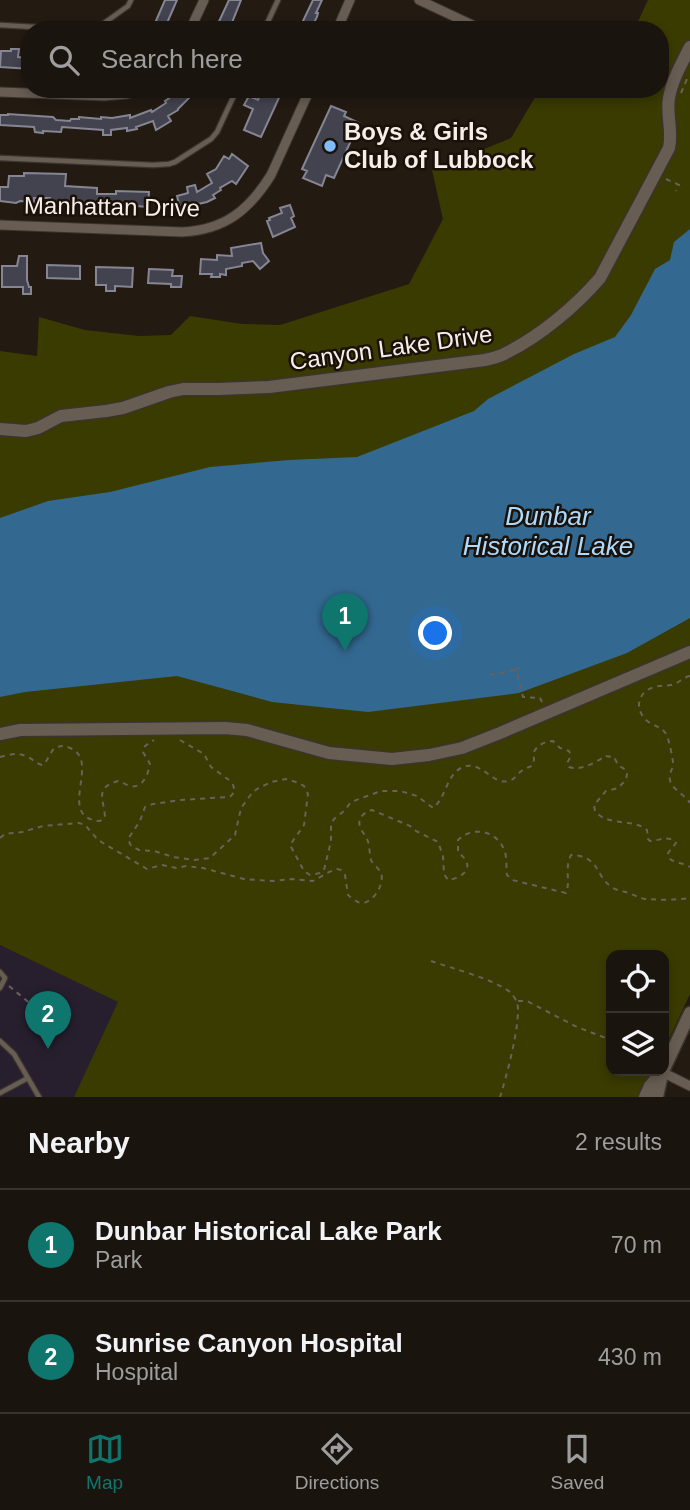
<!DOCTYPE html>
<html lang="en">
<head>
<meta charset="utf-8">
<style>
	body { margin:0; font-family:Helvetica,sans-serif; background:#27211c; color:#f1f3f6 }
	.controls { position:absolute; right:21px; bottom:21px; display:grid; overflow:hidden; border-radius:14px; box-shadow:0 4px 10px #0003 }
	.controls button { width:63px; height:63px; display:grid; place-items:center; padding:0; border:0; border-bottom:2px solid #38332e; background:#1a140e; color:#f1f3f6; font:35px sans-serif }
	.you { position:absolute; left:436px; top:634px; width:24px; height:24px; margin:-18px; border:5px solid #fff; border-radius:50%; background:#1a73e8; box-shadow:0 0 0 10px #1a73e833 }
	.badge { display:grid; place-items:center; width:46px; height:46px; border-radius:50%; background:#0f766e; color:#fff; font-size:23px; font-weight:700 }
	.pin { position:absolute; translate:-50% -58px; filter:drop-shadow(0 2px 4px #0008) }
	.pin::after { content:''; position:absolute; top:37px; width:24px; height:21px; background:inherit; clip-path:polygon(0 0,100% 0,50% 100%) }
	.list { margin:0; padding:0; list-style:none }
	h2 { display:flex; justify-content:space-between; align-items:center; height:91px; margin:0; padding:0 28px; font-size:30px }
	h2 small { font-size:23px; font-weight:400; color:#9f9e9e }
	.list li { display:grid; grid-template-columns:46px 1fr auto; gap:21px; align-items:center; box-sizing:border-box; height:112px; padding:0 28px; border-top:2px solid #38332e }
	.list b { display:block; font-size:26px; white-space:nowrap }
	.list p { margin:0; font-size:23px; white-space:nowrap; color:#9f9e9e }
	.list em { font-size:23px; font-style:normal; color:#9f9e9e }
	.icon { flex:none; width:38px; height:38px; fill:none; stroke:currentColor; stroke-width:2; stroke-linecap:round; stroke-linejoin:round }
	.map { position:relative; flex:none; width:690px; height:1097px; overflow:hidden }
	.search { position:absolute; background:#1a140e; box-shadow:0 4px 10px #0003; left:21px; right:21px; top:21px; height:77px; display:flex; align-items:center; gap:18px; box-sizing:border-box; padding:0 24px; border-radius:28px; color:#9f9e9e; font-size:26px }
	.sheet { height:315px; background:#1a140e }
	nav { display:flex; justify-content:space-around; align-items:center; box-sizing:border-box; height:98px; border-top:2px solid #38332e; background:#1a140e; font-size:19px; color:#9f9e9e }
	nav a { display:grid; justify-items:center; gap:4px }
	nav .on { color:#0f766e }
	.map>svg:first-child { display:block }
	.medical { fill:#271f2e }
	.green { fill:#393b00 }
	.water { fill:#336991 }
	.building { fill:#43434f; stroke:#858593; stroke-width:2 }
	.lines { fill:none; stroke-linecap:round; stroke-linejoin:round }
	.lane-casing { stroke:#3b342f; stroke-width:7 }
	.street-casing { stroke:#3b342f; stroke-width:11 }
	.secondary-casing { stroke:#3b342f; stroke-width:15 }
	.path { stroke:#69615a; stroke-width:2; stroke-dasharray:5 5; stroke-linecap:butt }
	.lane { stroke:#685d53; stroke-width:4.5 }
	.street { stroke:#685d53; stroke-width:9 }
	.secondary { stroke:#685d53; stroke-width:12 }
	.poi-dot { fill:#81bcfa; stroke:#1a1109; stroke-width:2.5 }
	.labels { text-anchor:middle; stroke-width:5; stroke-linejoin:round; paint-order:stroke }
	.poi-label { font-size:24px; font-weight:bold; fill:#f6efe9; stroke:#1a1109; text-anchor:start }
	.street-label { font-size:24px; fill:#f6efe9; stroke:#1a1109 }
	.water-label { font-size:26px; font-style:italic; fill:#addaff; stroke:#1a1109 }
</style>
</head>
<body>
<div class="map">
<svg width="690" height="1097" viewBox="0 0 690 1097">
	<rect width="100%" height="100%" fill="#231a12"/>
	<path class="medical" d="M0,945L119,1002L74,1097H0Z"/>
	<path class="green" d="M648,0H690V994L664,1050V955H611V1071H654L642,1097H74L118,1002L0,945V351L37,356L39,317L85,330L139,336L171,335L190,316L242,324L280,325L409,284L443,219L432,170L511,138L540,89H586L601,97L605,89H660V30H634Z"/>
	<path class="water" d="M690,229V618L627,653L519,693L368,712L272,702L177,676L25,692L0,697V518L48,501L110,492L210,467L289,460L357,457L474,411L488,399L574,354L615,337L631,315L655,269L670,260L674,242Z"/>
	<path class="building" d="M165,0H177L164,30H152Z
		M229,0H241L229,30H215Z
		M313,0H322L316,13H318L317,17L311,28L302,23Z
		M11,49H19L18,57L30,58V69L0,67L1,51H11Z
		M182,89H189L193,94L178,109V110L168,116L171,121L156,130L153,121L136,127L137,129L127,131V128L111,130V135H103V130L62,127L61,132L43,131V133L35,132L34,127L0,125V115H8V114L53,117L56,120L70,121L71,119H79V117L101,119V117L112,118L130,115V118L151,110L152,112L166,103L165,101Z
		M262,89H283L261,137L244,130L253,109L244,105L249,96L258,100Z
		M331,106L346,112L344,116L359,123L334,178L326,175L322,186L303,178L307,171L302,169Z
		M232,154L248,166L236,184L232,181L220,188L221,190L213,195L215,198L207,202L180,208L177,196L188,193L187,187L195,185L197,192L212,183L207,174L216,169L224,156L229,159Z
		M24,173L66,174L65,186L97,188V194H116V191L149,192L148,207L136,206V204H121V207L77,202L50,203V198H34V202L20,201L16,203L0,201V187H8L9,176H24Z
		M290,205L294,216L291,218L295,227L273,237L267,221L270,220L269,218L282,213L280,208Z
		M261,243L263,253L269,261L260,269L253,261L242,263V266L226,269V275L220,274V277H211L212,274H200L201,259L217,260V255L232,256L231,248Z
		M19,256H27V280L29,287H31V294H23V287H2V266H17Z
		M47,265L80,266V279L47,278Z
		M96,267L133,268L132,287L115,286V291H106V285H96Z
		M149,269L173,270L172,276H182L181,287H171V284L148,283Z"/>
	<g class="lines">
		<defs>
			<path id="lane" d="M0,25L86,30L100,26L128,6L131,0
				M264,30L278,0
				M0,158L153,165L169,164L175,162L211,139L217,132L237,89
				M0,972L5,978L0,988
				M0,1041L14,1054L39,1097
				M0,1093L28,1078"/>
			<path id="street" d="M419,0L483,30
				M190,30L204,0
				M337,30L350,0
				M0,92L104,96L127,94L141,89
				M0,225L182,232C225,230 249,210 271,175L310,89
				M662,1072L690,1086"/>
			<path id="secondary" d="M0,429L26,431L38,428L61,416L106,411L123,408L169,392L183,389H219L269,387L485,360C492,358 500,357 506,353C540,336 575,307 600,278L669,148C673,131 666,115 669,98C672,80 682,63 690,47
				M0,734L20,730L225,728L247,730L329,753L392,759L429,755L462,748L500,733L690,652
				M664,1069L690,1013
				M645,1097L650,1086L662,1072
				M657,1097L662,1074"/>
		</defs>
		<use href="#lane" class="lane-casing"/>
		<use href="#street" class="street-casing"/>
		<use href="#secondary" class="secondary-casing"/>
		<path class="path" d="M681,93L687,79
			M666,179L679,185L676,191
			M520,668L516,669L523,697L540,698L542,702
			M490,675L515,670
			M690,676C683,677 678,684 671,685C665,686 660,685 654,687C638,692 634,708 646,720C654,727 663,726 667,736C669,740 673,759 673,763C673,771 667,774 671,783C675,791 685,795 690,803
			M180,740L204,754L211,767L229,780L233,785L235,791L231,796L227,797L181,800L153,804L145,807L140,821L128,839L131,846L139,850L154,851L173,857L194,860L210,858L235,835L241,808L252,793L257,789L271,782L286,779L299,783L304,786L308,794L304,825L290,845L304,871L310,875L320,873L324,870L331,841V824L334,819L344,811L351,802L381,791H400L417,796L433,808C446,798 446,776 461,768C481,757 494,789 511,780C515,779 516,775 519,773C523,769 528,768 533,765L534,759L533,754C536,746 544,741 553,741L560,748L569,751L571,756L567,763L569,767C581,771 595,763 605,756L614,757L618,765L626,770L627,774L626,780L618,788L606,791L594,805L595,811C608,827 633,818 647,830L648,839L650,841C660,841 668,834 676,843L668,853L669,858C674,863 684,863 690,867
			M0,757C8,755 18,752 25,756C32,758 35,763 42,765L45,763L54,748C60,746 64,745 70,748C102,760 55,818 100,821L105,817C104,799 94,788 118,781C123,782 126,785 130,786C143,789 148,774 150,764L143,752L145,746L154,740
			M0,838L5,834L22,832L43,826L79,823L85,825L98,840L147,869L162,865L176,868L186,866L203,868L244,879L272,881L291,879L313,881L329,872L337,869L341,870L345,875L348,895C352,898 357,903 362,903C373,903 385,884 381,873C379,868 373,865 371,860C369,853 370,845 367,839C365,835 363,833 361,829C356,820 363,812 372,810L410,826L416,831L438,842L443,856L444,874L448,880C457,879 472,872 466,861C464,857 461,855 458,852V840C474,825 498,831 505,852C507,859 506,868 507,875L512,880L566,893C571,881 564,869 571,855C601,856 594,876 613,888C618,891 624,891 629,893C634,895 639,898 645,899C659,900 675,900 690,898
			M431,961C451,968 497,980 511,993C513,995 516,1000 517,1002C522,1019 506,1079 500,1097
			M9,986L32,1005
			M518,1001H527L577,1027L611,1040"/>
		<use href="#lane" class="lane"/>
		<use href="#street" class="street"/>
		<use href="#secondary" class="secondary"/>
	</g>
	<circle class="poi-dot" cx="330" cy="146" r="7"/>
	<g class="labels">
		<g class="poi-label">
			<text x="344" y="140">Boys &amp; Girls<tspan x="344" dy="28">Club of Lubbock</tspan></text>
		</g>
		<g class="street-label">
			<text transform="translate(112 207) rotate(1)" y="8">Manhattan Drive</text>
			<text transform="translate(391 348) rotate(-8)" y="8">Canyon Lake Drive</text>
		</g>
		<g class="water-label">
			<text x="548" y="525">Dunbar<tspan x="548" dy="30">Historical Lake</tspan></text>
		</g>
	</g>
</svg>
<div class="controls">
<button><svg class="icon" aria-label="locate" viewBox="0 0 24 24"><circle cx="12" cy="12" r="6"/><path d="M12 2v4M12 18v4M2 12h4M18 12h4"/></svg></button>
<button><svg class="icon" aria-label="layers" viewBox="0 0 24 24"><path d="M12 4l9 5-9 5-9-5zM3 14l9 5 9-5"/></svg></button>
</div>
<div class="you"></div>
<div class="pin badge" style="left:345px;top:651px">1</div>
<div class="pin badge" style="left:48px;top:1049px">2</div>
<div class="search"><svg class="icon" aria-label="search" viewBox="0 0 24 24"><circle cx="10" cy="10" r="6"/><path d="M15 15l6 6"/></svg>Search here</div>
</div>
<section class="sheet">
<h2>Nearby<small>2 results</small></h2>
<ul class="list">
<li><span class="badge">1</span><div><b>Dunbar Historical Lake Park</b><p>Park</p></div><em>70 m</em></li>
<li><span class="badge">2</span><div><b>Sunrise Canyon Hospital</b><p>Hospital</p></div><em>430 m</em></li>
</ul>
</section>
<nav>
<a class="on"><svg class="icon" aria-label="map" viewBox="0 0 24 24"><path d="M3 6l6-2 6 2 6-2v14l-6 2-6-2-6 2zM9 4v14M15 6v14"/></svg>Map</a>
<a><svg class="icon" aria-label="directions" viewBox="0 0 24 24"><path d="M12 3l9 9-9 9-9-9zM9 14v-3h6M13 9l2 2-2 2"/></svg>Directions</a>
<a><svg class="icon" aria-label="saved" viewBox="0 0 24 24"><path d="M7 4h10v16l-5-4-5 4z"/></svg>Saved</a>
</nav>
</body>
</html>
